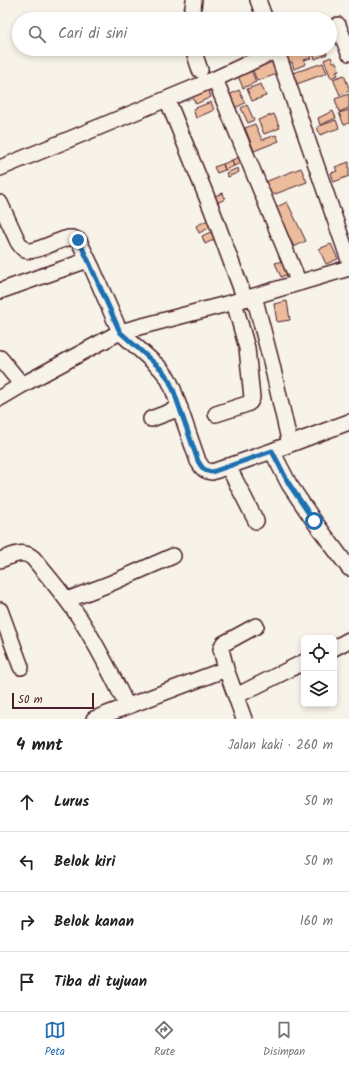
<!DOCTYPE html>
<html lang="id">
<head>
<meta charset="utf-8">
<style>
	body { margin:0; font-family:Kalam,sans-serif; background:#f6f6f6; color:#222 }
	.controls { position:absolute; right:12px; bottom:12px; display:grid; overflow:hidden; border-radius:6px; box-shadow:0 2px 6px #0003 }
	.controls button { width:36px; height:36px; display:grid; place-items:center; padding:0; border:0; border-bottom:1px solid #e0e0e0; background:#fff; color:#222; font:20px sans-serif }
	.scale { position:absolute; left:12px; bottom:10px; width:82px; box-sizing:border-box; padding-left:4px; border:2px solid #4a1f2b; border-top:0; font-size:11px; line-height:14px; white-space:nowrap; color:#4a1f2b; -webkit-text-stroke:3px #f7f3e8; paint-order:stroke }
	.stop { position:absolute; width:12px; height:12px; margin:-9px; border:3px solid #1f6fb2; border-radius:50%; background:#fff }
	.stop.end { background:#1f6fb2; border-color:#fff; box-shadow:0 1px 4px #0008 }
	.list { margin:0; padding:0; list-style:none }
	h2 { display:flex; justify-content:space-between; align-items:center; height:52px; margin:0; padding:0 16px; font-size:17px }
	h2 small { font-size:13px; font-weight:400; color:#767676 }
	.list li { display:grid; grid-template-columns:26px 1fr auto; gap:12px; align-items:center; box-sizing:border-box; height:60px; padding:0 16px; border-top:1px solid #e0e0e0 }
	.list b { display:block; font-size:15px; white-space:nowrap }
	.list em { font-size:13px; font-style:normal; color:#767676 }
	.icon { flex:none; width:22px; height:22px; fill:none; stroke:currentColor; stroke-width:2; stroke-linecap:round; stroke-linejoin:round }
	.map { position:relative; flex:none; width:349px; height:719px; overflow:hidden }
	.search { position:absolute; background:#fff; box-shadow:0 2px 6px #0003; left:12px; right:12px; top:12px; height:44px; display:flex; align-items:center; gap:10px; box-sizing:border-box; padding:0 14px; border-radius:22px; color:#767676; font-size:15px }
	.sheet { height:292px; background:#fff }
	nav { display:flex; justify-content:space-around; align-items:center; box-sizing:border-box; height:56px; border-top:1px solid #e0e0e0; background:#fff; font-size:11px; color:#767676 }
	nav a { display:grid; justify-items:center; gap:2px }
	nav .on { color:#1f6fb2 }
	.map>svg:first-child { display:block }
	.building { fill:#ecbc9c; stroke:#4a1f2b }
	.lines { fill:none; stroke-linecap:round; stroke-linejoin:round }
	.minor-casing { stroke:#4a1f2b; stroke-width:18 }
	.minor { stroke:#f7f3e8; stroke-width:15 }
	.route { stroke:#1f6fb2; stroke-width:5 }
</style>
</head>
<body>
<div class="map">
<svg width="349" height="719" viewBox="0 0 349 719">
	<rect width="100%" height="100%" fill="#f7f3e8"/>
	<filter id="ink" filterUnits="userSpaceOnUse"><feTurbulence type="fractalNoise" baseFrequency=".025" numOctaves="2"/><feDisplacementMap in="SourceGraphic" scale="8" xChannelSelector="R" yChannelSelector="G"/><feConvolveMatrix kernelMatrix="1 2 1 2 8 2 1 2 1" color-interpolation-filters="sRGB"/></filter>
	<g filter="url(#ink)">
		<path class="building" d="M287,49H300L301,51L308,49L311,58L304,60L306,64L294,69L292,62L289,63L286,55L288,54Z
			M311,49H325L327,54L315,59Z
			M331,57L333,62H336L339,70L336,71L338,75L331,78L324,60Z
			M271,60L277,74L257,81L252,68Z
			M323,63L327,73L297,84L293,73Z
			M251,70L256,82L243,88L238,76Z
			M344,75L349,88V91L340,95L333,79Z
			M261,84L266,96L252,101L247,89Z
			M207,87L211,97L196,104L191,94Z
			M239,90L245,103L235,108L229,95Z
			M349,94V108L339,112L335,99Z
			M211,102L214,110L196,118L193,109Z
			M247,105L254,120L248,123L241,108Z
			M349,110V123L344,125L339,113Z
			M333,111L336,118L320,125L318,118Z
			M274,114L280,128L264,134L258,120Z
			M336,120L339,128L320,135L317,127Z
			M255,124L262,140L276,135L279,141L254,151L245,128Z
			M242,156L244,162L234,166L232,160Z
			M232,160L234,166L225,170L223,164Z
			M349,162V176L334,182L331,173L337,171L335,167Z
			M223,164L225,170L217,173L214,167Z
			M238,168L239,172L228,177L226,173Z
			M301,168L307,182L270,196L265,182Z
			M223,193L225,199L215,204L212,197Z
			M287,202L306,241L294,247L275,208Z
			M208,220L211,227L199,233L196,226Z
			M213,231L217,238L205,244L202,236Z
			M331,244L338,259L326,264L319,249Z
			M283,261L288,274L281,277L275,263Z
			M287,301L290,320L277,322L274,304Z"/>
		<g class="lines">
			<defs>
				<path id="minor" d="M258,0L265,19
					M189,19L193,8L194,0
					M338,25L349,53
					M193,49L200,70
					M276,49L349,260
					M215,79L299,283
					M167,99L212,210L245,299
					M0,168L215,79L279,49
					M0,203L18,242C20,245 22,248 25,250C33,254 58,240 68,238H73L79,241L93,270L120,332L161,369L168,378L173,389L198,461C202,468 204,471 212,472L272,451L349,422
					M0,291L88,260
					M254,296L271,361L290,444
					M0,358L22,385
					M0,398L22,385L120,332L234,302L349,268
					M216,414L247,404L250,402L252,398L247,348L234,302
					M151,419L180,408
					M272,451L289,484L314,521L349,568
					M228,466L256,521
					M0,560C12,556 22,549 33,558C50,579 68,599 82,622C99,649 113,677 127,706
					M67,600L109,584L173,556
					M0,610L21,667
					M334,648L349,640
					M236,696L304,662
					M94,719L226,669
					M244,719L226,669L221,649L223,644L256,626"/>
			</defs>
			<use href="#minor" class="minor-casing"/>
			<use href="#minor" class="minor"/>
		</g>
	</g>
	<g class="lines" filter="url(#ink)">
		<path class="route" d="M78,240L79,241L88,260L120,332L161,369L168,378L173,389L198,461C202,468 204,471 212,472L272,451L289,484L314,521"/>
	</g>
</svg>
<div class="controls">
<button><svg class="icon" aria-label="locate" viewBox="0 0 24 24"><circle cx="12" cy="12" r="6"/><path d="M12 2v4M12 18v4M2 12h4M18 12h4"/></svg></button>
<button><svg class="icon" aria-label="layers" viewBox="0 0 24 24"><path d="M12 4l9 5-9 5-9-5zM3 14l9 5 9-5"/></svg></button>
</div>
<div class="scale">50 m</div>
<div class="stop" style="left:314px;top:521px"></div>
<div class="stop end" style="left:78px;top:240px"></div>
<div class="search"><svg class="icon" aria-label="search" viewBox="0 0 24 24"><circle cx="10" cy="10" r="6"/><path d="M15 15l6 6"/></svg>Cari di sini</div>
</div>
<section class="sheet">
<h2>4 mnt<small>Jalan kaki · 260 m</small></h2>
<ul class="list">
<li><svg class="icon" aria-label="ahead" viewBox="0 0 24 24"><path d="M12 20V5M6 11l6-6 6 6"/></svg><div><b>Lurus</b></div><em>50 m</em></li>
<li><svg class="icon" aria-label="left" viewBox="0 0 24 24"><path d="M17 20v-9H6M10 6l-5 5 5 5"/></svg><div><b>Belok kiri</b></div><em>50 m</em></li>
<li><svg class="icon" aria-label="right" viewBox="0 0 24 24"><path d="M7 20v-9h11M14 6l5 5-5 5"/></svg><div><b>Belok kanan</b></div><em>160 m</em></li>
<li><svg class="icon" aria-label="arrive" viewBox="0 0 24 24"><path d="M6 21V4h12l-3 4 3 4H6"/></svg><div><b>Tiba di tujuan</b></div></li>
</ul>
</section>
<nav>
<a class="on"><svg class="icon" aria-label="map" viewBox="0 0 24 24"><path d="M3 6l6-2 6 2 6-2v14l-6 2-6-2-6 2zM9 4v14M15 6v14"/></svg>Peta</a>
<a><svg class="icon" aria-label="directions" viewBox="0 0 24 24"><path d="M12 3l9 9-9 9-9-9zM9 14v-3h6M13 9l2 2-2 2"/></svg>Rute</a>
<a><svg class="icon" aria-label="saved" viewBox="0 0 24 24"><path d="M7 4h10v16l-5-4-5 4z"/></svg>Disimpan</a>
</nav>
</body>
</html>
